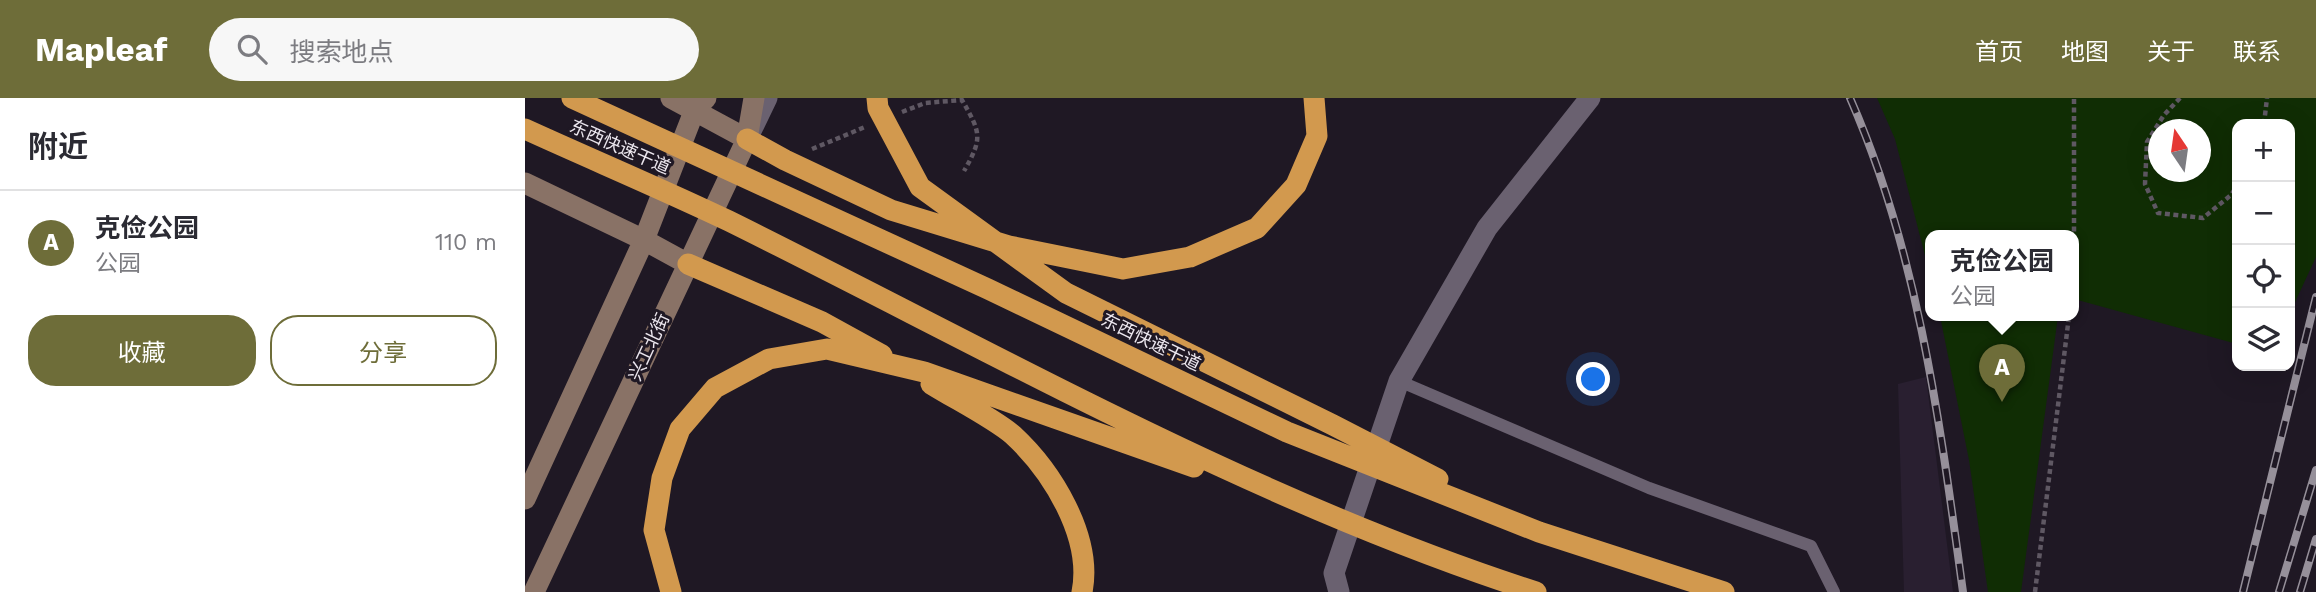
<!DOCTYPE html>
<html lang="zh">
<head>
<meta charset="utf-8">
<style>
	body { margin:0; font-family:"Work Sans","Noto Sans SC",sans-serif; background:#f7f7f7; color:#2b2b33 }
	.controls { position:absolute; right:21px; top:21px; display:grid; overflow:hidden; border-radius:14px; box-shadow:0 7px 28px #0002 }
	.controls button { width:63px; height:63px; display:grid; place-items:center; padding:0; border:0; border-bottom:2px solid #e1e1e2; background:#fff; color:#2b2b33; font:35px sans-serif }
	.compass { position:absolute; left:1623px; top:21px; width:63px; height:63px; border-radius:50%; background:#fff; box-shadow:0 7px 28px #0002; rotate:347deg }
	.you { position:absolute; left:1069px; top:282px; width:24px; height:24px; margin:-18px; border:5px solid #fff; border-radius:50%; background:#1a73e8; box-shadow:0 0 0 10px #1a73e833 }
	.badge { display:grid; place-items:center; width:46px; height:46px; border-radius:50%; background:#6e6d39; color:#fff; font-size:23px; font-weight:700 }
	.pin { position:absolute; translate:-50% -58px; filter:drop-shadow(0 2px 4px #0008) }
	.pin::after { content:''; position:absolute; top:37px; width:24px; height:21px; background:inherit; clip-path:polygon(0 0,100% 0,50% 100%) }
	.popup { position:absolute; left:1400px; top:132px; width:154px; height:91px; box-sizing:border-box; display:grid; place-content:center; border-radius:14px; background:#fff; filter:drop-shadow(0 2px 5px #0005); font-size:23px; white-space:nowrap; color:#7c7c81 }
	.popup b { font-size:26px; color:#2b2b33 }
	.popup::after { content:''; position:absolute; left:50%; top:100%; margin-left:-14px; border:14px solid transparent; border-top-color:#fff }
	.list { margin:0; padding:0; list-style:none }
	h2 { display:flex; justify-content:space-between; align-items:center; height:91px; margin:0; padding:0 28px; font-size:30px }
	h2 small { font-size:23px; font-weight:400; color:#7c7c81 }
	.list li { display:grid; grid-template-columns:46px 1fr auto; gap:21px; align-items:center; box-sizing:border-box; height:105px; padding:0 28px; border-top:2px solid #e1e1e2 }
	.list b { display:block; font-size:26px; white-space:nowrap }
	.list p { margin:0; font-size:23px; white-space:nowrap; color:#7c7c81 }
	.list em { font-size:23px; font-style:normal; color:#7c7c81 }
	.actions { display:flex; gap:14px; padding:21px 28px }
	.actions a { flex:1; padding:16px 0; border:2px solid #6e6d39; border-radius:28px; text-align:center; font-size:24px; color:#6e6d39 }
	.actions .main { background:#6e6d39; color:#fff }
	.icon { flex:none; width:38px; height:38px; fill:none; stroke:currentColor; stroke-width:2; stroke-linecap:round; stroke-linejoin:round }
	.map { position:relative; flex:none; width:1791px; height:494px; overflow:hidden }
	header { display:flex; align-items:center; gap:42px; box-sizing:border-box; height:98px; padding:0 35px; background:#6e6d39; color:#fff }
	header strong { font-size:33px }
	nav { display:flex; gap:38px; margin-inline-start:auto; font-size:24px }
	.search { width:490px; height:63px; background:#f7f7f7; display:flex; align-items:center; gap:18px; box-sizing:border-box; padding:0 24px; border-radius:38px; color:#7c7c81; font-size:26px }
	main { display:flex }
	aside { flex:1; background:#fff }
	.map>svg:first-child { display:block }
	.built { fill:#291f30 }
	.green { fill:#102d04; fill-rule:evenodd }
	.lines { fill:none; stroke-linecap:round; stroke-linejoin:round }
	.path { stroke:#5f5863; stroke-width:4.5; stroke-dasharray:5 3.5; stroke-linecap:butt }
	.lane { stroke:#6a6170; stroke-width:12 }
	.street { stroke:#6a6170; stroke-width:21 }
	.secondary { stroke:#897266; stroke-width:21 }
	.highway { stroke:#d2994e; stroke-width:21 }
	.rail-casing { stroke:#96909a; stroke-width:8 }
	.rail { stroke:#1f1824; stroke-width:5; stroke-dasharray:16; stroke-linecap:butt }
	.labels { text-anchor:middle; stroke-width:6; stroke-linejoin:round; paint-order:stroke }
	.street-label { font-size:18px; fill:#ece7ef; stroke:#1f1824 }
</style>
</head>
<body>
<header>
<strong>Mapleaf</strong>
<div class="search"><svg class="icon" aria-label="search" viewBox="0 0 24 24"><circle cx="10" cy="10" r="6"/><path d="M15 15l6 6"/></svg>搜索地点</div>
<nav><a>首页</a><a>地图</a><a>关于</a><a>联系</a></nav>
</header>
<main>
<aside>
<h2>附近<small></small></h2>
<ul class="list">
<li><span class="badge">A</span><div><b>克俭公园</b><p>公园</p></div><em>110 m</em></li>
</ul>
<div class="actions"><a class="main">收藏</a><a>分享</a></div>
</aside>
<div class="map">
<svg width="1791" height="494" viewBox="0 0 1791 494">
	<rect width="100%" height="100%" fill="#1f1824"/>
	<path class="built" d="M1401,279L1428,494H1379L1373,286Z"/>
	<path class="green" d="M1352,0H1791V159L1765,215V26H1712V246L1549,201V138H1405V177L1370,41ZM1633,32H1675V74H1633Z
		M1415,218H1533L1496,494H1463L1444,362Z"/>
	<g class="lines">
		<path class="path" d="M1655,0L1639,17L1622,44L1620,86L1633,115L1678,120L1706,97L1712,88
			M377,14L400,5L437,2C456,35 458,40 439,73
			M1739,26L1742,0
			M287,51L340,29
			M1549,176V0
			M1510,494L1544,218"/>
		<path class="lane" d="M874,283L1124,390L1286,448L1309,494"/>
		<path class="street" d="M226,33L242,0
			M814,494L809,475L874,283L962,130L1065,0"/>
		<path class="secondary" d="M146,0L222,41
			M0,85L119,142L163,166
			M0,401L119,142L170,11L181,0
			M9,494L222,41L229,0"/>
		<path class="highway" d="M47,0L463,191L762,334L1014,434L1199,494
			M352,0L353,10L395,89L541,195L808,327L913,381
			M0,31C68,62 137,91 204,123C469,254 728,403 1011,494
			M222,41L260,62L366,112L484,148L598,171L665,159L732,130L771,87L792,38L789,0
			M163,166L297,224L357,257
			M406,286C430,301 468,320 488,337C527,373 568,439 557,494
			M146,494L129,432L137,380L155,331L190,290L244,261L302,251L399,274L669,369"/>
		<defs>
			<path id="rail" d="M1325,0C1394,157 1415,326 1438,494
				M1718,494L1791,199
				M1754,494L1791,372
				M1775,494L1791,441"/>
		</defs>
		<use href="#rail" class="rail-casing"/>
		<use href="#rail" class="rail"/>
	</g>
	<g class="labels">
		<g class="street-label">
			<text transform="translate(95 49) rotate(24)" y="6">东西快速干道</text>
			<text transform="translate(626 244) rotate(26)" y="6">东西快速干道</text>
			<text transform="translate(124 249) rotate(-65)" y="6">兴工北街</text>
		</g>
	</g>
</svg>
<div class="controls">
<button>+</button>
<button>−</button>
<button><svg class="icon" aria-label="locate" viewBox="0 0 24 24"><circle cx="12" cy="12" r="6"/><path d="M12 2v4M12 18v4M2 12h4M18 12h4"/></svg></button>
<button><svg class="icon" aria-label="layers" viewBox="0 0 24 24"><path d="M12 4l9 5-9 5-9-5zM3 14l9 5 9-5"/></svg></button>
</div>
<svg class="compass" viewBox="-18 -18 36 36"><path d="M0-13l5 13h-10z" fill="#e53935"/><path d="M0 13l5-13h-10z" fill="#7c7c81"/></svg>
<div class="you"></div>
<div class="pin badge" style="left:1477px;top:304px">A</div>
<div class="popup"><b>克俭公园</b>公园</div>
</div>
</main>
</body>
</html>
